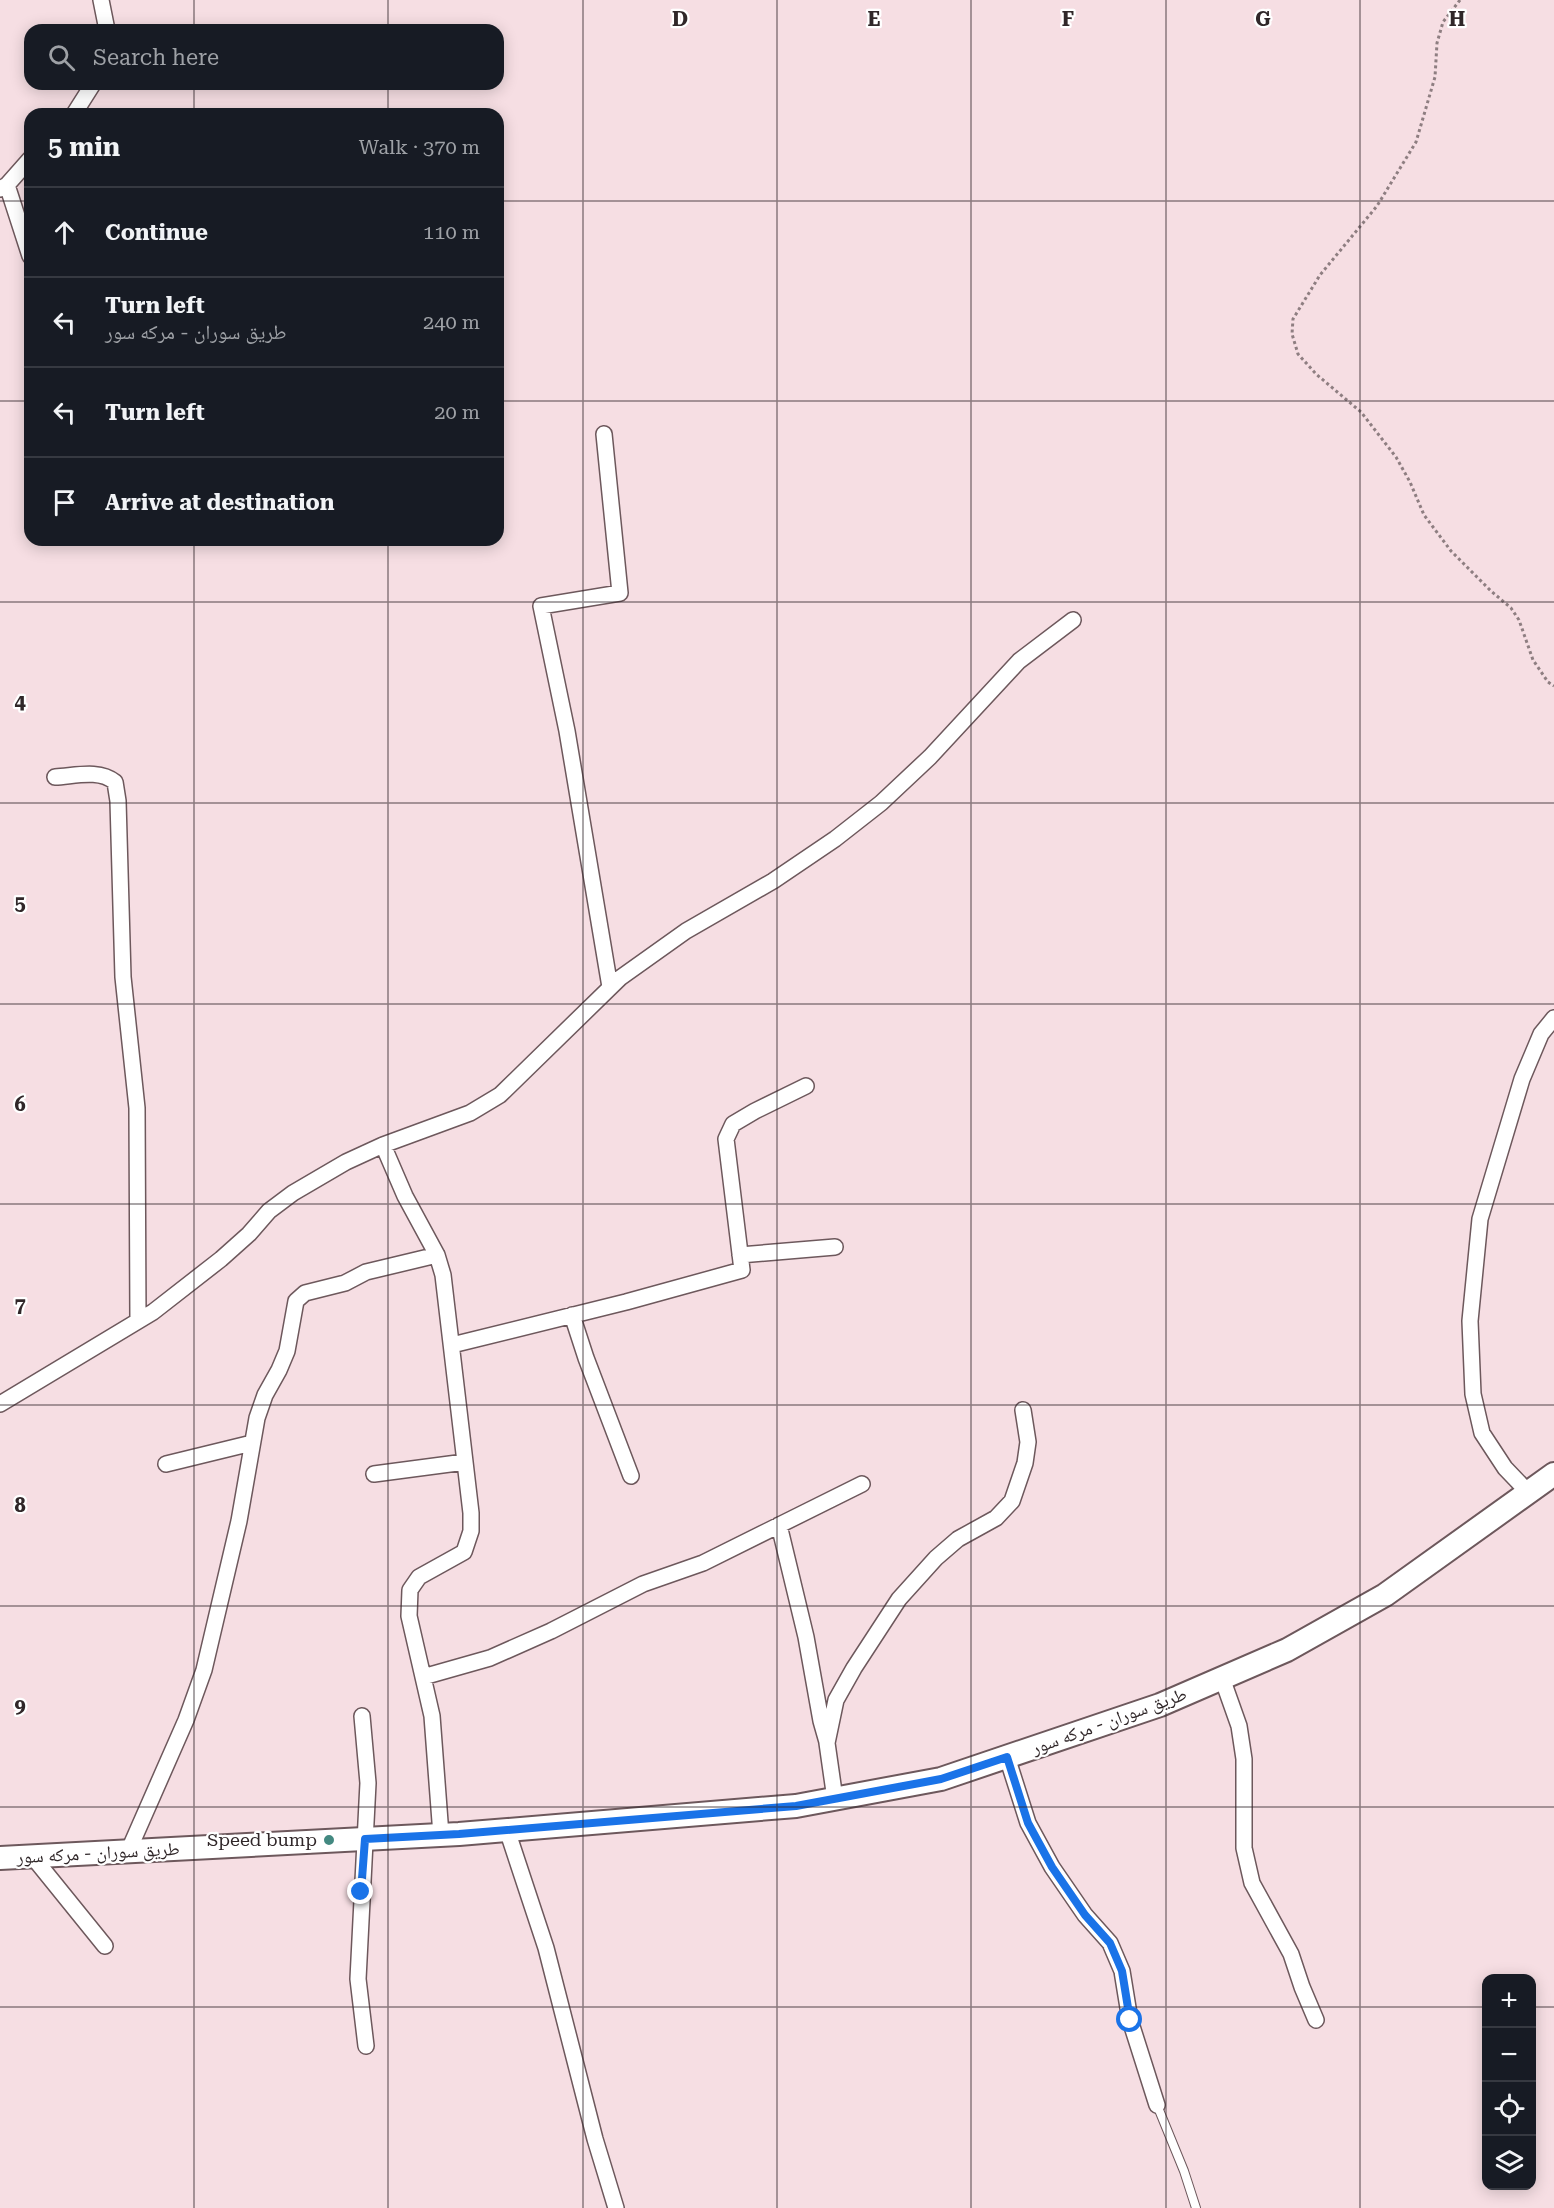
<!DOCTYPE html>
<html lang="en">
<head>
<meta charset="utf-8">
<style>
	body { margin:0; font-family:"Roboto Serif","Noto Naskh Arabic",serif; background:#242831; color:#f1f3f6 }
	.controls { position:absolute; right:18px; bottom:18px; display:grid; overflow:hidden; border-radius:12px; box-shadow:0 3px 15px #0003 }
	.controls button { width:54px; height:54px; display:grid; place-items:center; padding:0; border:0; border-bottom:2px solid #363941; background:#171b24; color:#f1f3f6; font:30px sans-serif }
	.stop { position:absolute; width:18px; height:18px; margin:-14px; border:4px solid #1a73e8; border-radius:50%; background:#fff }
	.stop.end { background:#1a73e8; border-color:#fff; box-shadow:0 2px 6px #0008 }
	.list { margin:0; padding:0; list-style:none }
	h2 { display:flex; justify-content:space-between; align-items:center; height:78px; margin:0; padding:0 24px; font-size:26px }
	h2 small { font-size:20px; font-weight:400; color:#9ea1a6 }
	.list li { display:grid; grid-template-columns:39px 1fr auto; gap:18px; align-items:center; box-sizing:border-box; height:90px; padding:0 24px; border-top:2px solid #363941 }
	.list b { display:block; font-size:22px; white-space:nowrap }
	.list p { margin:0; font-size:20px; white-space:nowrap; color:#9ea1a6 }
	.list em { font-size:20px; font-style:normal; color:#9ea1a6 }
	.icon { flex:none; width:33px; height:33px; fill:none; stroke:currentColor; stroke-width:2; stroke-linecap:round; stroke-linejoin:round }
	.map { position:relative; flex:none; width:1554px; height:2208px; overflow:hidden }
	.search { position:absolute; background:#171b24; box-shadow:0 3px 15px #0003; left:24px; top:24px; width:480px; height:66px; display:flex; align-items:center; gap:15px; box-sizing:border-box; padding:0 21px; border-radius:18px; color:#9ea1a6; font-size:22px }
	.panel { position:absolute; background:#171b24; box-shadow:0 3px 15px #0003; left:24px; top:108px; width:480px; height:438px; border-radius:18px }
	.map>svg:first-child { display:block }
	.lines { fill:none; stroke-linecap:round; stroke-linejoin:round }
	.lane-casing { stroke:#6d585c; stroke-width:10 }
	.street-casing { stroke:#6d585c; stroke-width:18 }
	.primary-casing { stroke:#6d585c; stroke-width:26 }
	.path { stroke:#8e7e81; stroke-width:3; stroke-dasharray:3 3; stroke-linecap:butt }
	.lane { stroke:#fff; stroke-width:8 }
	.street { stroke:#fff; stroke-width:15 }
	.primary { stroke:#fff; stroke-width:22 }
	.route { stroke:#1a73e8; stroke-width:8 }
	.grid { fill:none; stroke:#302729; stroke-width:1.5; stroke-opacity:0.55 }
	.poi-dot { fill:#438981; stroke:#fff; stroke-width:2 }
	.labels { text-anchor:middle; stroke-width:4.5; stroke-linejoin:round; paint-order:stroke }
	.street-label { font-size:18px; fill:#302729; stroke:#fff }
	.poi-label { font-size:18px; fill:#302729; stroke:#fff; text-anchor:end }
	.grid-label { font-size:20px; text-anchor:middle; font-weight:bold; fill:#302729; stroke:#fff; stroke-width:4.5; stroke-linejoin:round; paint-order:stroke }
</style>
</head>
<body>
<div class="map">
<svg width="1554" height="2208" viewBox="0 0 1554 2208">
	<rect width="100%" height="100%" fill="#f6dee3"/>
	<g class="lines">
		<defs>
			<path id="lane" d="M1157,2105L1184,2171L1196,2208"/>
			<path id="street" d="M101,0L107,30
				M74,114L93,84
				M7,185L30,256
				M0,189L7,185L30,159
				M604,434L620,593L541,606L567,731L610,987
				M55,777C75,776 99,769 115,782L118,801L123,977L137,1108L138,1321
				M383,1145L405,1196L437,1255L443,1275L471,1513V1531L464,1552L419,1577L410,1590L409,1616L432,1716L441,1835
				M740,1255L835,1247
				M572,1315L586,1358L631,1476
				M452,1345L626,1302L742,1270L726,1139L733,1124L755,1111L806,1086
				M0,1404L153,1312L221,1259L249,1234L269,1211L293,1193L346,1162L383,1145L470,1113L500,1095L620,978L686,931L773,881L835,839L881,803L930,757L1019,661L1073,620
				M166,1464L252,1443
				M374,1474L465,1462
				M1528,1492L1505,1468L1482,1433L1473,1394L1470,1321L1480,1219L1522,1079L1541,1034L1554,1018
				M779,1525L806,1637L821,1721L827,1742
				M423,1677L490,1658L551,1631L643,1584L703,1563L862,1484
				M1222,1678L1239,1726L1244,1759V1848L1252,1883L1291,1954L1302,1987L1316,2020
				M362,1716L368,1783L358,1979L366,2046
				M1007,1757L1028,1823L1052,1867L1085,1915L1110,1943L1122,1971L1130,2020L1157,2105
				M835,1799L827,1743L836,1700L854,1668L899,1599L936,1558L958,1539L996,1518L1012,1501L1025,1463L1028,1442L1023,1410
				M507,1830L546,1948L595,2139L616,2208
				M128,1852L186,1720L204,1670L239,1521L257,1418L265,1395L279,1370L287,1351L296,1301L305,1293L345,1283L366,1272L437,1255
				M33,1857L105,1946"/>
			<path id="primary" d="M0,1858L459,1834L796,1806L941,1779L1160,1705L1287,1650L1385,1595L1554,1474"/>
		</defs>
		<use href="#lane" class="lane-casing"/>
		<use href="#street" class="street-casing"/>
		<use href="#primary" class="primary-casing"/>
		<path class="path" d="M1460,0L1443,22L1437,43L1435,77L1416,142L1377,206L1320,275L1293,319L1292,334L1298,354L1316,374L1361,412L1396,457L1410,482L1424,515L1451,551L1491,591L1511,608L1519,620L1533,660L1548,682L1554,686"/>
		<use href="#lane" class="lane"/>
		<use href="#street" class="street"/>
		<use href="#primary" class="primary"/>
	</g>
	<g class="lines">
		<path class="route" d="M361,1892L365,1839L459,1834L796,1806L941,1779L1007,1757L1028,1823L1052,1867L1085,1915L1110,1943L1122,1971L1130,2020"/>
	</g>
	<path class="grid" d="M194,0V30M388,0V30M583,0V2208M777,0V2208M971,0V2208M1166,0V2208M1360,0V2208M194,84V114M388,84V114M0,201H30M498,201H1554M0,401H30M498,401H1554M194,540V2208M388,540V2208M0,602H1554M0,803H1554M0,1004H1554M0,1204H1554M0,1405H1554M0,1606H1554M0,1807H1554M0,2007H1486M1532,2007H1554"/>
	<circle class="poi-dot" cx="329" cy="1840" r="6"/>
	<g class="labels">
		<g class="street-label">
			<text transform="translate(1109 1721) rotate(-20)" y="6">طريق سوران - مركه سور</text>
			<text transform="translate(98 1853) rotate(-3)" y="6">طريق سوران - مركه سور</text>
		</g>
		<g class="poi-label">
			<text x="317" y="1846">Speed bump</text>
		</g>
	</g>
	<g class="grid-label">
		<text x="680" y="26">D</text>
		<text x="874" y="26">E</text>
		<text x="1068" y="26">F</text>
		<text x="1263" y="26">G</text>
		<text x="1457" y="26">H</text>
		<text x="20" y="709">4</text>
		<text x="20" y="910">5</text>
		<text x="20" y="1111">6</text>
		<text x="20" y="1312">7</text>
		<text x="20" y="1512">8</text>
		<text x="20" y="1713">9</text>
	</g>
</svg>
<div class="controls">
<button>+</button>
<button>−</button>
<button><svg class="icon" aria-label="locate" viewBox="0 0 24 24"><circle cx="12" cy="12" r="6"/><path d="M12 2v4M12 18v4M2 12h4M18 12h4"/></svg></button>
<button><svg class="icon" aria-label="layers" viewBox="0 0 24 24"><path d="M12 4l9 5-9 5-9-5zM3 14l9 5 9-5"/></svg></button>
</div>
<div class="stop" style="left:1130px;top:2020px"></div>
<div class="stop end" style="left:361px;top:1892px"></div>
<div class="search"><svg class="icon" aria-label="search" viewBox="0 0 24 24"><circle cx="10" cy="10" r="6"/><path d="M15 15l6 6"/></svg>Search here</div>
<section class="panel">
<h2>5 min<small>Walk · 370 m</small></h2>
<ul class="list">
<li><svg class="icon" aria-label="ahead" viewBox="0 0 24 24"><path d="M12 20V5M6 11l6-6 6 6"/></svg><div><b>Continue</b></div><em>110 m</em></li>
<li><svg class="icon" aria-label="left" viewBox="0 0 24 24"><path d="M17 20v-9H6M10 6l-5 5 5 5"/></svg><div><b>Turn left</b><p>طريق سوران - مركه سور</p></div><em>240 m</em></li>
<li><svg class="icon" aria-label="left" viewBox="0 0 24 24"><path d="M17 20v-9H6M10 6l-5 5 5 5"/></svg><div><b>Turn left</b></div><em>20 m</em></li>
<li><svg class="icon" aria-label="arrive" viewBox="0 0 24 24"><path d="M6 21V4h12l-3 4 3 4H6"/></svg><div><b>Arrive at destination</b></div></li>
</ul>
</section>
</div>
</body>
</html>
